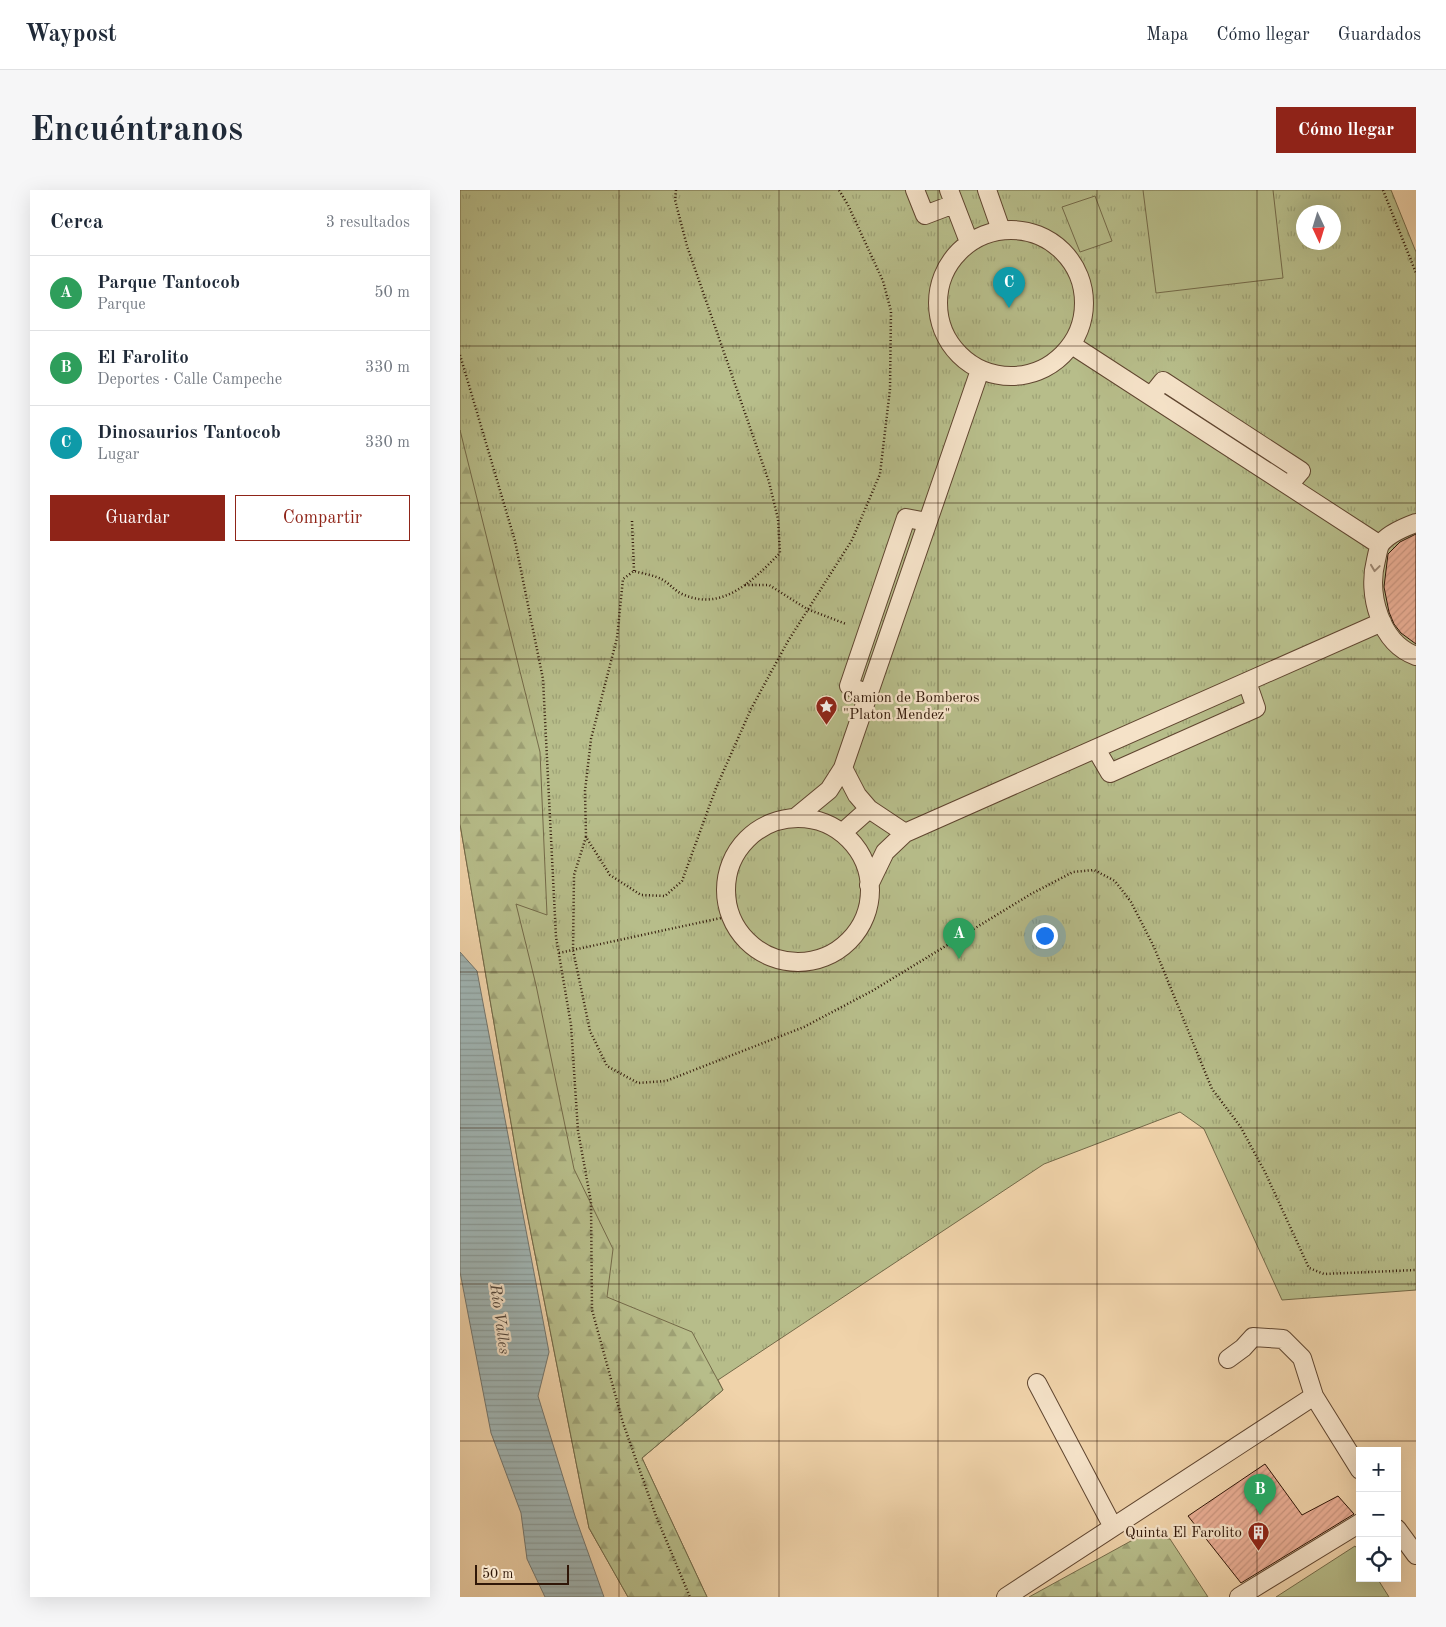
<!DOCTYPE html>
<html lang="es">
<head>
<meta charset="utf-8">
<style>
	body { margin:0; font-family:"Old Standard TT",serif; background:#f6f6f7; color:#1f2937 }
	.controls { position:absolute; right:15px; bottom:15px; display:grid; overflow:hidden; border-radius:0px; box-shadow:0 5px 20px #0002 }
	.controls button { width:45px; height:45px; display:grid; place-items:center; padding:0; border:0; border-bottom:1px solid #e0e1e3; background:#fff; color:#1f2937; font:25px sans-serif }
	.compass { position:absolute; left:836px; top:15px; width:45px; height:45px; border-radius:50%; background:#fff; box-shadow:0 5px 20px #0002; rotate:176deg }
	.scale { position:absolute; left:15px; bottom:12px; width:94px; box-sizing:border-box; padding-left:5px; border:2px solid #301708; border-top:0; font-size:14px; line-height:18px; white-space:nowrap; color:#301708; -webkit-text-stroke:4px #f5e2c8; paint-order:stroke }
	.you { position:absolute; left:584px; top:745px; width:18px; height:18px; margin:-12px; border:4px solid #fff; border-radius:50%; background:#1a73e8; box-shadow:0 0 0 8px #1a73e833 }
	.badge { display:grid; place-items:center; width:32px; height:32px; border-radius:50%; background:#8f2418; color:#fff; font-size:16px; font-weight:700 }
	.pin { position:absolute; translate:-50% -41px; filter:drop-shadow(0 1px 2px #0008) }
	.pin::after { content:''; position:absolute; top:26px; width:18px; height:15px; background:inherit; clip-path:polygon(0 0,100% 0,50% 100%) }
	.list { margin:0; padding:0; list-style:none }
	h2 { display:flex; justify-content:space-between; align-items:center; height:65px; margin:0; padding:0 20px; font-size:21px }
	h2 small { font-size:16px; font-weight:400; color:#747a83 }
	.list li { display:grid; grid-template-columns:32px 1fr auto; gap:15px; align-items:center; box-sizing:border-box; height:75px; padding:0 20px; border-top:1px solid #e0e1e3 }
	.list b { display:block; font-size:19px; white-space:nowrap }
	.list p { margin:0; font-size:16px; white-space:nowrap; color:#747a83 }
	.list em { font-size:16px; font-style:normal; color:#747a83 }
	.actions { display:flex; gap:10px; padding:15px 20px }
	.actions a { flex:1; padding:11px 0; border:1px solid #8f2418; border-radius:0px; text-align:center; font-size:18px; color:#8f2418 }
	.actions .main { background:#8f2418; color:#fff }
	.icon { flex:none; width:28px; height:28px; fill:none; stroke:currentColor; stroke-width:2; stroke-linecap:round; stroke-linejoin:round }
	.map { position:relative; flex:none; width:956px; height:1407px; overflow:hidden; border-radius:0px }
	header { display:flex; align-items:center; gap:30px; box-sizing:border-box; height:70px; padding:0 25px; background:#fff; border-bottom:1px solid #e0e1e3 }
	header strong { font-size:24px }
	nav { display:flex; gap:28px; margin-inline-start:auto; font-size:18px }
	.intro { display:flex; align-items:center; justify-content:space-between; box-sizing:border-box; height:120px; padding:0 30px }
	h1 { margin:0; font-size:35px }
	.button { padding:12px 22px; border-radius:0px; background:#8f2418; color:#fff; font-size:18px; font-weight:700 }
	main { display:flex; gap:30px; padding:0 30px }
	aside { flex:1; background:#fff; border-radius:0px; box-shadow:0 5px 20px #0002 }
	.map>svg:first-child { display:block }
	.grass { fill:url(#grass-tufts); stroke:#746a49; fill-rule:evenodd }
	.forest { fill:url(#forest-firs); stroke:#746a49 }
	.garden { fill:#b7bd8a; stroke:#746a49 }
	.water { fill:url(#water-rules); stroke:#73766f }
	.building { fill:url(#building-hatch); stroke:#301708 }
	.lines { fill:none; stroke-linecap:round; stroke-linejoin:round }
	.minor-casing { stroke:#604630; stroke-width:20 }
	.path { stroke:#301708; stroke-width:2.5; stroke-dasharray:1 2.5; stroke-linecap:butt }
	.minor { stroke:#f5e2c8; stroke-width:18 }
	.oneway { stroke:#9c8772 }
	.grid { fill:none; stroke:#301708; stroke-width:1; stroke-opacity:0.55 }
	.labels { text-anchor:middle; stroke-width:4.5; stroke-linejoin:round; paint-order:stroke }
	.poi-label { font-size:15px; fill:#301708; stroke:#f5e2c8; text-anchor:start }
	.water-label { font-size:16px; font-style:italic; fill:#52463c; stroke:#f5e2c8 }
</style>
</head>
<body>
<header>
<strong>Waypost</strong>
<nav><a>Mapa</a><a>Cómo llegar</a><a>Guardados</a></nav>
</header>
<div class="intro"><h1>Encuéntranos</h1><a class="button">Cómo llegar</a></div>
<main>
<aside>
<h2>Cerca<small>3 resultados</small></h2>
<ul class="list">
<li><span class="badge" style="background:#2e9e5b">A</span><div><b>Parque Tantocob</b><p>Parque</p></div><em>50 m</em></li>
<li><span class="badge" style="background:#2e9e5b">B</span><div><b>El Farolito</b><p>Deportes · Calle Campeche</p></div><em>330 m</em></li>
<li><span class="badge" style="background:#0f9aa8">C</span><div><b>Dinosaurios Tantocob</b><p>Lugar</p></div><em>330 m</em></li>
</ul>
<div class="actions"><a class="main">Guardar</a><a>Compartir</a></div>
</aside>
<div class="map">
<svg width="956" height="1407" viewBox="0 0 956 1407">
	<defs>
		<pattern id="grass-tufts" width="24" height="20" patternUnits="userSpaceOnUse" patternTransform="scale(1.25)"><rect width="24" height="20" fill="#b7bd8a"/><path d="M3 7l-1-3M5 7V3M7 7l1-3M15 17l-1-3M17 17v-4M19 17l1-3" fill="none" stroke="#9ea276"/></pattern>
		<pattern id="forest-firs" width="22" height="20" patternUnits="userSpaceOnUse" patternTransform="scale(1.25)"><rect width="22" height="20" fill="#b7bd8a"/><path d="M5 1l3.5 6h-7zM16 11l3.5 6h-7z" fill="#9ea276"/></pattern>
		<pattern id="water-rules" width="6" height="5" patternUnits="userSpaceOnUse" patternTransform="scale(1.25)"><rect width="6" height="5" fill="#a0b5b4"/><path d="M0 2.5h6" fill="none" stroke="#8a9b99"/></pattern>
		<pattern id="building-hatch" width="6" height="6" patternUnits="userSpaceOnUse" patternTransform="scale(1.25)"><rect width="6" height="6" fill="#ebaf96"/><path d="M-1 1l2-2M0 6l6-6M5 7l2-2" fill="none" stroke="#ca9680"/></pattern>
	</defs>
	<rect width="100%" height="100%" fill="#f0d3aa"/>
	<filter id="stains"><feTurbulence type="fractalNoise" baseFrequency=".004" numOctaves="4"/><feColorMatrix values="0 0 0 0 .2 0 0 0 0 .09 0 0 0 0 .02 0 0 0 .5 -.17"/></filter>
	<radialGradient id="worn" r=".72"><stop offset=".6" stop-color="#630" stop-opacity="0"/><stop offset="1" stop-color="#630" stop-opacity=".3"/></radialGradient>
	<path class="grass" d="M0,0H931L956,62V1100L822,1110L744,939L720,922L584,974L258,1190L263,1200L182,1268L247,1407H168L129,1338L63,1003L0,634ZM844,22H874V52H844Z"/>
	<path class="forest" d="M0,240L80,562L87,725L56,714L76,795L114,979L153,1059L147,1107L232,1142L263,1200L182,1268L247,1407H168L129,1338L63,1003L0,634Z
		M680,1346L710,1349L748,1407H569Z"/>
	<path class="garden" d="M683,0H813L823,88L696,103Z
		M635,6L652,51L620,62L602,17Z
		M895,1356L900,1362V1388H917L929,1407H816Z"/>
	<path class="water" d="M0,762L17,781L89,1162L78,1206L115,1326L144,1407H85L67,1369L61,1323L31,1243L0,1082Z"/>
	<path class="building" d="M956,344V454L941,443L934,434L929,422L924,397L928,364L940,352Z
		M805,1274L842,1325L878,1306L894,1324L781,1393L728,1326Z"/>
	<g class="lines">
		<defs>
			<path id="minor" d="M455,0L465,25L494,14
				M489,0L509,52
				M527,0L541,40
				M478 113a73 73 0 1 1 146 0a73 73 0 1 1-146 0Z
				M612,155L920,355
				M691,206L703,191L841,281L829,295
				M956,333C945,337 927,344 920,355C918,359 917,366 916,370C907,404 920,453 956,466
				M408,504L389,496L446,328L467,332
				M636,559L650,583L796,518L787,492
				M383,578L397,605L409,619L445,643
				M335,628L369,600L383,578L520,180
				M266 700a72 72 0 1 1 144 0a72 72 0 1 1-144 0Z
				M382,643L409,619
				M409,695L425,662L445,643L922,432
				M768,1169L783,1158L793,1147L823,1149L842,1168L854,1206L900,1280
				M577,1193L653,1337
				M937,1339L956,1365
				M546,1407L854,1206
				M779,1407L900,1333"/>
		</defs>
		<use href="#minor" class="minor-casing"/>
		<path class="path" d="M216,0L215,10L227,56L309,292L318,329L320,363C294,389 263,423 222,404C215,401 210,394 203,390C195,385 183,384 174,381L163,389L157,448L131,549L125,601L126,647L150,685L181,705L205,706L222,691L256,598L291,519L328,451L392,350L420,284L430,199L431,121L423,91L388,15L379,0
			M923,0L956,83
			M0,165L55,351L83,489L96,747L111,835L118,941L131,1012L132,1120L163,1233L196,1326L230,1407
			M172,331L174,381
			M285,395H309L347,419L386,434
			M126,647L114,685L113,760L130,841L147,876L178,893L206,891L344,837L412,801L571,704L613,682L634,680L655,691L671,712L694,757L752,899L780,936L805,982L849,1078L864,1084L956,1080
			M99,763L270,726"/>
		<use href="#minor" class="minor"/>
	</g>
	<defs><path id="oneway-chevron" d="M-2-3.5L2.5 0L-2 3.5" fill="none" stroke-width="1.6" stroke-linecap="round" stroke-linejoin="round" transform="scale(1.25)"/></defs>
	<use class="oneway" href="#oneway-chevron" transform="translate(915 378) rotate(98)"/>
	<path class="grid" d="M159,0V1407M319,0V1407M478,0V1407M637,0V1407M797,0V1407M0,156H956M0,313H956M0,469H956M0,625H956M0,782H956M0,938H956M0,1094H956M0,1251H956"/>
	<defs>
		<symbol id="sight-pin" viewBox="-11 -11 22 30"><path d="M0 17L-7.5 6A9.5 9.5 0 1 1 7.5 6Z" fill="#8f2418" stroke="#f5e2c8"/><path d="M0-6L1.8-2.2L6-1.7L2.9 1.2L3.7 5.4L0 3.3L-3.7 5.4L-2.9 1.2L-6-1.7L-1.8-2.2Z" fill="#fff"/></symbol>
		<symbol id="building-pin" viewBox="-11 -11 22 30"><path d="M0 17L-7.5 6A9.5 9.5 0 1 1 7.5 6Z" fill="#8f2418" stroke="#f5e2c8"/><path d="M-4-6H4V6H1V3H-1V6H-4ZM-2.5-4.3h1.7v1.8h-1.7ZM.8-4.3h1.7v1.8H.8ZM-2.5-1h1.7V.8h-1.7ZM.8-1h1.7V.8H.8Z" fill="#fff"/></symbol>
	</defs>
	<g fill-rule="evenodd">
		<use href="#sight-pin" x="354" y="504" width="25" height="34"/>
		<use href="#building-pin" x="786" y="1330" width="25" height="34"/>
	</g>
	<g class="labels">
		<g class="poi-label">
			<text x="383" y="512">Camion de Bomberos<tspan x="383" dy="17">"Platon Mendez"</tspan></text>
			<text x="782" y="1347" text-anchor="end">Quinta El Farolito</text>
		</g>
		<g class="water-label">
			<text transform="translate(41 1129) rotate(82)" y="6">Río Valles</text>
		</g>
	</g>
	<rect width="100%" height="100%" filter="url(#stains)"/>
	<rect width="100%" height="100%" fill="url(#worn)"/>
</svg>
<div class="controls">
<button>+</button>
<button>−</button>
<button><svg class="icon" aria-label="locate" viewBox="0 0 24 24"><circle cx="12" cy="12" r="6"/><path d="M12 2v4M12 18v4M2 12h4M18 12h4"/></svg></button>
</div>
<svg class="compass" viewBox="-18 -18 36 36"><path d="M0-13l5 13h-10z" fill="#e53935"/><path d="M0 13l5-13h-10z" fill="#747a83"/></svg>
<div class="scale">50 m</div>
<div class="you"></div>
<div class="pin badge" style="left:499px;top:769px;background:#2e9e5b">A</div>
<div class="pin badge" style="left:800px;top:1325px;background:#2e9e5b">B</div>
<div class="pin badge" style="left:549px;top:118px;background:#0f9aa8">C</div>
</div>
</main>
</body>
</html>
